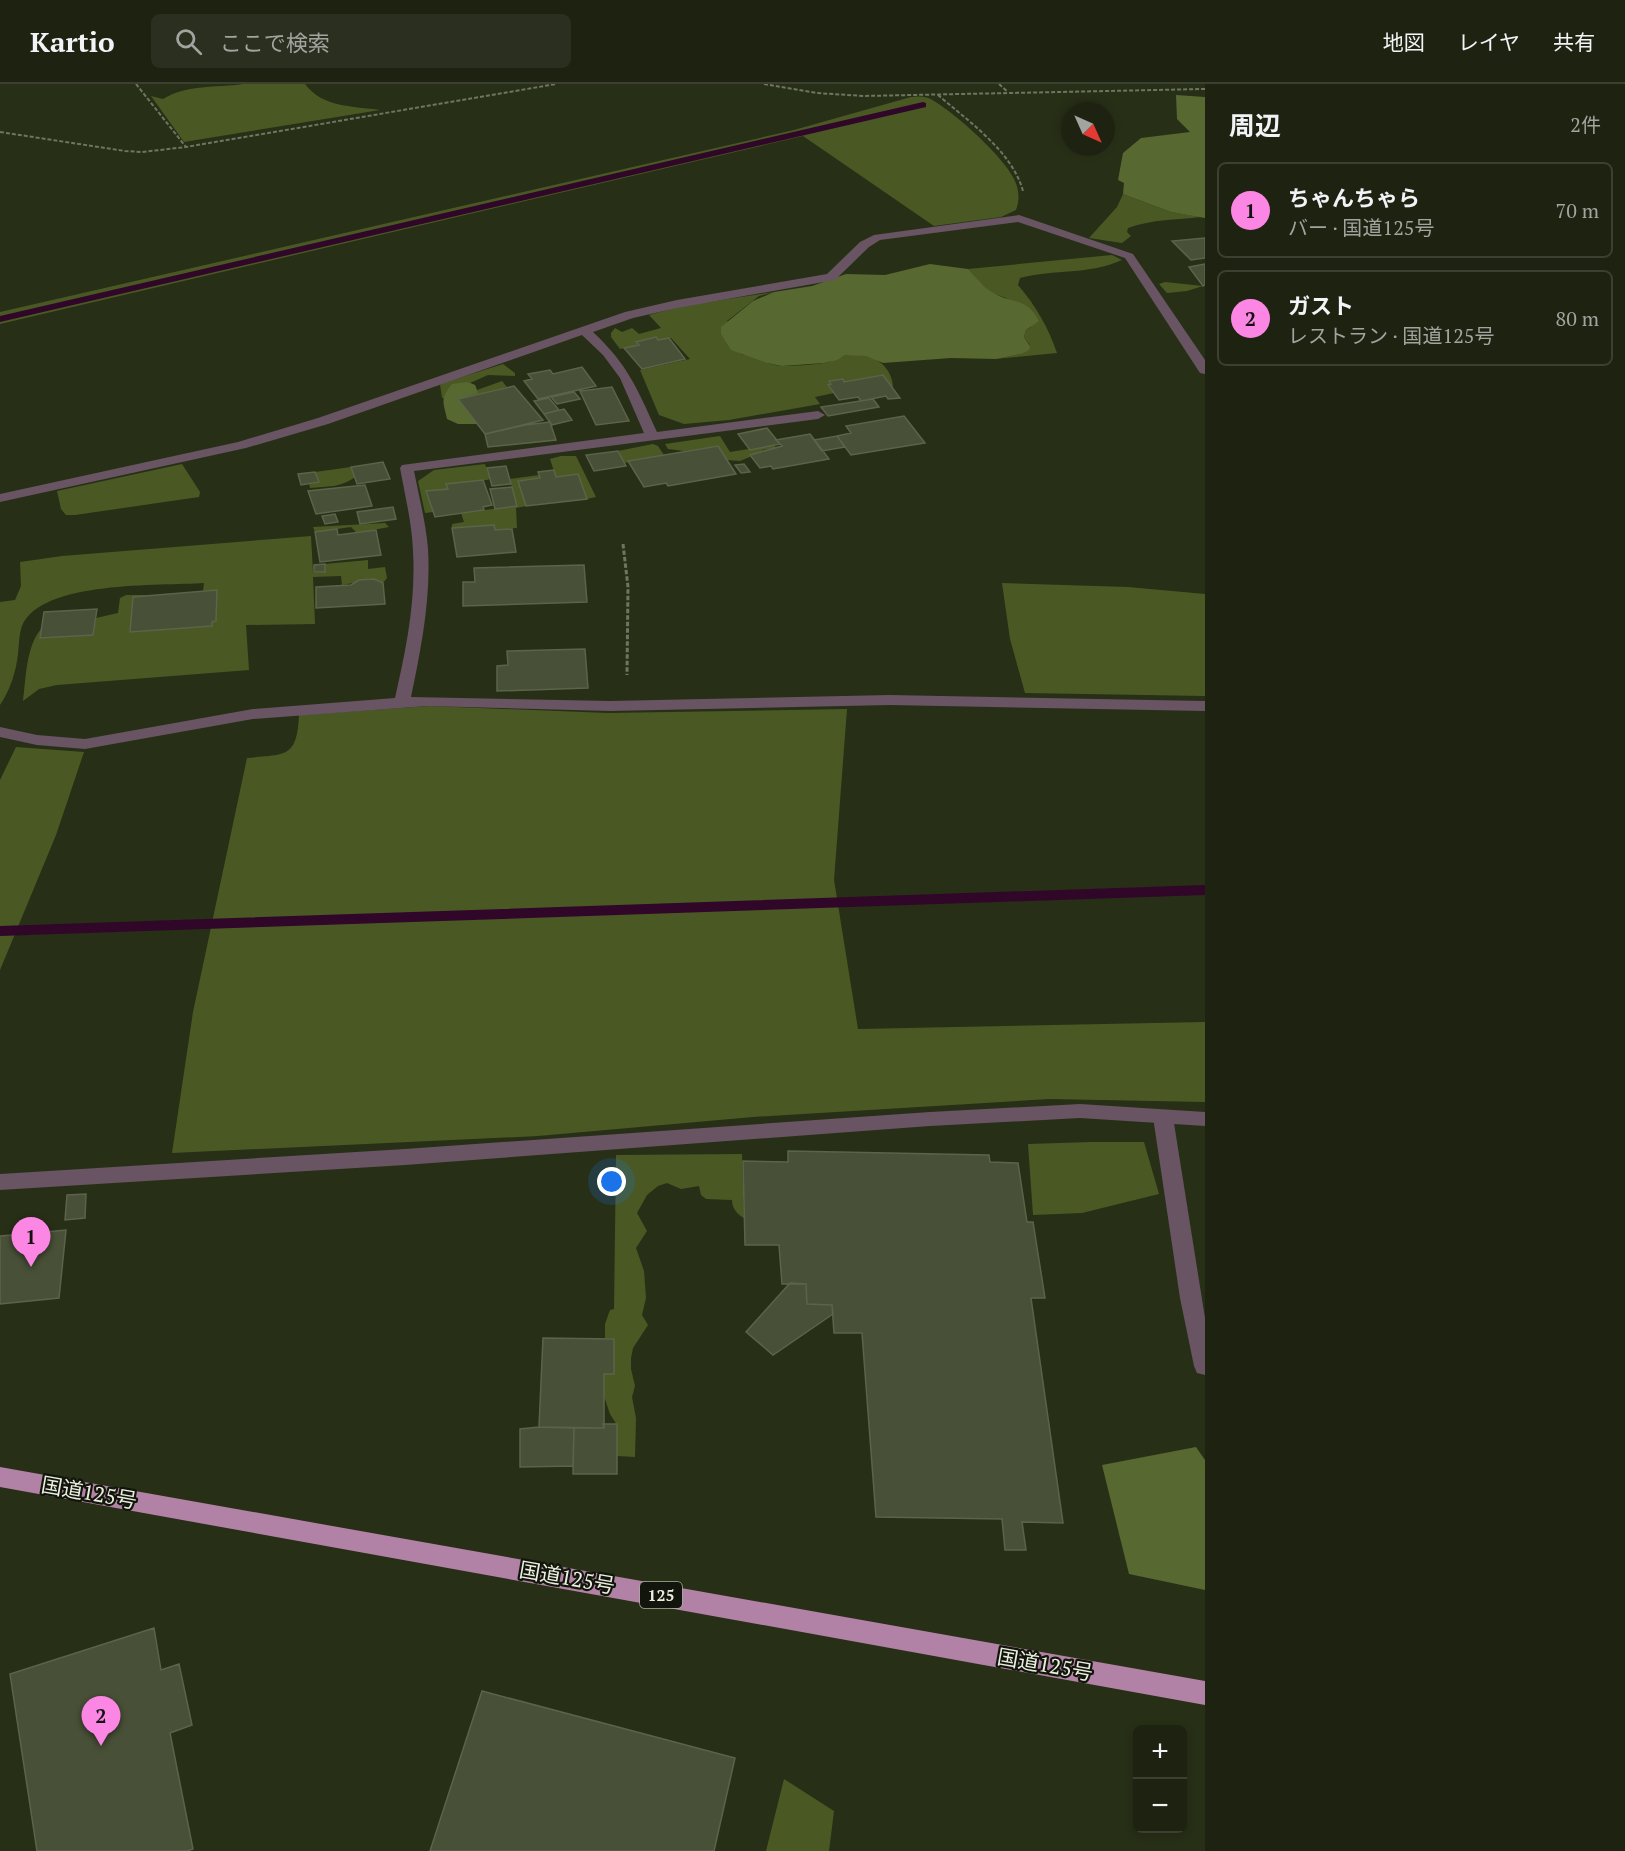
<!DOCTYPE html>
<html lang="ja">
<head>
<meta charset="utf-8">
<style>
	body { margin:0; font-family:"PT Serif","Noto Sans JP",serif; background:#2b2f1f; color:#f1f3f6 }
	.controls { position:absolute; right:18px; bottom:18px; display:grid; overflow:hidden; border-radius:9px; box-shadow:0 3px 9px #0003 }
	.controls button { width:54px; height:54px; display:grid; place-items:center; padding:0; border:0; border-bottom:2px solid #3c4031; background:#1e2311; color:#f1f3f6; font:30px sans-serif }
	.compass { position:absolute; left:1061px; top:18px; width:54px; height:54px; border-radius:50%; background:#1e2311; box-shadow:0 3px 9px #0003; rotate:135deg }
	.you { position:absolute; left:612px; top:1098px; width:21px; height:21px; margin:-15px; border:4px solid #fff; border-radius:50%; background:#1a73e8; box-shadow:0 0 0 9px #1a73e833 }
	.badge { display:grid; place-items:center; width:39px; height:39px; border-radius:50%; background:#fc86e3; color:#111; font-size:20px; font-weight:700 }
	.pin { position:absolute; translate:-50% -50px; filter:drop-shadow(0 2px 3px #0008) }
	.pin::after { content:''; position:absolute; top:32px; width:21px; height:18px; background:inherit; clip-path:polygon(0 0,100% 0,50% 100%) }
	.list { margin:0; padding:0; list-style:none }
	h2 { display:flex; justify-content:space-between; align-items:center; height:78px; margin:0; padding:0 24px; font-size:26px }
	h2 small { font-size:20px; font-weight:400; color:#a1a49f }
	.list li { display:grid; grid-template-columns:39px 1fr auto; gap:18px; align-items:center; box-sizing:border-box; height:96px; margin:0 12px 12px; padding:0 12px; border:2px solid #3c4031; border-radius:9px }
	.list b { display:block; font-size:22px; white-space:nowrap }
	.list p { margin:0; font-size:20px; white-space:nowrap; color:#a1a49f }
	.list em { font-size:20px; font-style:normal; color:#a1a49f }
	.icon { flex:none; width:33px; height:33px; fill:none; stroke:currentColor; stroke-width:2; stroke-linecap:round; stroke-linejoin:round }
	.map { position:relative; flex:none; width:1205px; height:1767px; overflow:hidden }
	header { display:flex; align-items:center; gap:36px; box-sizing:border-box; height:84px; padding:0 30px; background:#1e2311; border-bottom:2px solid #3c4031 }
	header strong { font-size:28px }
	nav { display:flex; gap:33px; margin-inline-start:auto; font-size:21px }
	.search { width:420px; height:54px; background:#2b2f1f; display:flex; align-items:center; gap:15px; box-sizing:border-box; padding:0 21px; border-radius:9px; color:#a1a49f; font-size:22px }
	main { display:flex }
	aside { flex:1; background:#1e2311 }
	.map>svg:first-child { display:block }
	.green { fill:#4a5923 }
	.forest { fill:#586831 }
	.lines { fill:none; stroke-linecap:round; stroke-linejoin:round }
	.stream { fill:#300729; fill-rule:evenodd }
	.building { fill:#485037; stroke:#5b6449; stroke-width:1.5 }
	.path-far1 { stroke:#6f7560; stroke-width:2; stroke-dasharray:4 2; stroke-linecap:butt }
	.path { stroke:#6f7560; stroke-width:3; stroke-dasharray:4.5 2; stroke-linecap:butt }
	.service { fill:#695463; fill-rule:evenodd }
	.minor { fill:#695463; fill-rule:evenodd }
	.trunk { fill:#b282a6; fill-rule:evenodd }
	.labels { text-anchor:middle; stroke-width:4.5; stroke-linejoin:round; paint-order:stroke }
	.shield { fill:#12150b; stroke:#a9aea0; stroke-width:1.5 }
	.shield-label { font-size:16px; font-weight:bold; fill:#eaefe0 }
	.near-street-label { font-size:21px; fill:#eaefe0; stroke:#12150b }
</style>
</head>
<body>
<header>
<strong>Kartio</strong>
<div class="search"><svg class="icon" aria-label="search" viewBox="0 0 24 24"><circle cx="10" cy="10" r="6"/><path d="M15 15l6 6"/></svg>ここで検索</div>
<nav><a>地図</a><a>レイヤ</a><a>共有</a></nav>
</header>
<main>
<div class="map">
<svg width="1205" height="1767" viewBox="0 0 1205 1767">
	<rect width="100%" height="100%" fill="#282f17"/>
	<path class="green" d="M243,0H305C323,24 353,22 380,26L184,58L151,12L163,15C187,0 216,4 243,0Z
		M911,13C919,12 927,12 934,17C956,30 1003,72 1014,95C1019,105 1020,116 1016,126L1001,133L934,142L803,52L0,240V228L794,46Z
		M1123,110L1171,128L1201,133C1176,136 1153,135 1128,144L1127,148L1131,152L1122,159L1089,154L1117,123Z
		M1112,171L1122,176C1089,191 1054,185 1020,194L1018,201C1036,222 1048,243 1057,269L996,275L1021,270L1030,261L1024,253L1026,246L1031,243L1006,214L994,210L980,199L968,185Z
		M1165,198L1203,202L1187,207L1167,209L1159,200Z
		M774,208L759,212L727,237L741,270C755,273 767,281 782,282C795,282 811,281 824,279C832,278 839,272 846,271C868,266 893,280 893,304L883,292L844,298L842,295L830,297L831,300L828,301L834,309L815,313L820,320L729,336L684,340L659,331L640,286L690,275L671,254L658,256L656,253L636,258L639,261L620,265L611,253V249L615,244L622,248L632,244L639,250L661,244L649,231L682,222Z
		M503,280L515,289V292L488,291L470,299L475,301L477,306L502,297L507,303L458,315L442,314L440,300Z
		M720,352L730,368L774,361L776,364L762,366L763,368L751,371L752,372L740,377L727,376L718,362L684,367L668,365L665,360Z
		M653,360L658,362L664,371L624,379L618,367Z
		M561,372H576L596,413L587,415L578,390L556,393L550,375Z
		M182,380L200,408L199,413L75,431H66L61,425L57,407Z
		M485,380L490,395L487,396L447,400L448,405L427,407L433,428L425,429L418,397L434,386Z
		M351,383L355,393C340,404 328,402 310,404L309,399L319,398L315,388Z
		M539,391L540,394L518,397L526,422L516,424L517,444L495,446L494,441L452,444V440L464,438L461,429L516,422L510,395Z
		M385,439L389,443L357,449L351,443L315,448L313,443Z
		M311,452L313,489L325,488V480L368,476V485L385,483L387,494L383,499L374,495L342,501L341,492L313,493L315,540L246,541L249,586L57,601L39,605L23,617C26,594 26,563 41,545L40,553L93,551L96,534L118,529L120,514L126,511H148L133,514L130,548L211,542L212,538L216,537L217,506L203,507L204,499C160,502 41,496 22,542C19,550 19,561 18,570C16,588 10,606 0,621V518L15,516L21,502L20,478L62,472Z
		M1002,499L1128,503L1205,510V612L1025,609L1010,555Z
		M429,622L608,629L847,625L834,796L858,945L1205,938V1018L1049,1015L753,1033L538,1052L172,1069L193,928L247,674C285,670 297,675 299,631Z
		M16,663L84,668L56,751L0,886V696Z
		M1091,1058H1144L1159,1110L1082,1129L1033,1131L1028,1060Z
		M742,1070L744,1134C737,1130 732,1124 732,1116L706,1115L701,1111L699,1102L681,1105L667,1099L658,1102L647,1111L637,1129L647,1147L636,1164L644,1187L646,1214L642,1231L648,1241L633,1264L631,1274V1285L635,1302L632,1313L636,1334L635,1373L617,1372V1341L610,1330L604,1312V1290H614V1255L605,1254V1240L610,1226L614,1225L616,1071Z
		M784,1695L834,1727L829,1767H766Z"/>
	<path class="forest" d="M1176,11L1205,13V134L1171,128L1123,110L1124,99L1118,96L1123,69L1141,54L1190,48L1177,35Z
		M930,180L968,185C976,193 982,202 992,208C1012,221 1026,212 1039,237L1026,246L1024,253L1030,262L1029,266L1021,270L996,275L951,274L883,279L866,272L845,271L837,276L824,279L782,282L767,279L731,266L721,250V243L753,217L774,208L812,202L846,190L885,191Z
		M467,298L475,301L478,309L458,315L478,340H458L447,335C443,317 440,315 452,300Z
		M1196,1363L1205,1376V1506L1129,1490L1102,1381Z"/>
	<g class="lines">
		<path class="stream" d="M923,18L926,19V23L0,238V232Z
			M1205,801V811L0,852V842Z"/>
	</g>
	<path class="building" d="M1205,154V174L1191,176L1172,157Z
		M1205,180V201L1203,202L1189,183Z
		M656,253L658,256L669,254L685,275L642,285L624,264L639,261L636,258Z
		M582,283L596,302L538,315L524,297L532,295L528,290L550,286L553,290Z
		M883,291L900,314L888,315L886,312L861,317L858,313L839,316L828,301L831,300L829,297L843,295L844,298Z
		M514,302L543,336L485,350L458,315Z
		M612,303L629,337L596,341L580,307Z
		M574,308L580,315L557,320L551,313Z
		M549,314L559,326L544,330L534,317Z
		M873,315L879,323L828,332L821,323Z
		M564,325L572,336L552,341L544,330Z
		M904,332L925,359L851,371L837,352L851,349L846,342Z
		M550,338L556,356L488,363L485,350L525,341Z
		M767,344L780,360L750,366L738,350Z
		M810,350L829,375L773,385L771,382L760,384L750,371L782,362L776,356Z
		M837,352L845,363L822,367L814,356Z
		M718,362L736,390L668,402L666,399L644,403L628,377Z
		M618,367L626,382L594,387L586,371Z
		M383,378L390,395L357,400L351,383Z
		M744,380L750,388L741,389L735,381Z
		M506,382L511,400L492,402L487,384Z
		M554,386L556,393L578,390L587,415L526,422L518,397L540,394L538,388Z
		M315,388L319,398L301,401L298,390Z
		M483,396L492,421L483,423L484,426L435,433L426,407L448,405L446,400Z
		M365,401L372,422L316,430L308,407Z
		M512,403L517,422L495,425L490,405Z
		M393,423L396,435L360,440L357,428Z
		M335,430L338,438L325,440L322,432Z
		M494,441L495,446L512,445L516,468L457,473L452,444Z
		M337,445L338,451L376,446L381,471L320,478L315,448Z
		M325,480V488H314V481Z
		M584,481L587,518L463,522V498H475L474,484Z
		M374,495L383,499L385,520L316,524V503L351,501L359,496Z
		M217,506L216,537L212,538V542L130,548L133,513Z
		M97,525L93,551L40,554L44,528Z
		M585,565L588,604L497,607V582L508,581L507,567Z
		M788,1067L989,1071L990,1078L1018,1079L1027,1138H1033L1045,1214H1031L1063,1439L1022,1438L1026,1466H1005L1002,1435L876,1433L862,1249H834L832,1221L807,1220L806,1200H782L779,1161H745L743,1077L788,1078Z
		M86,1110L85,1134L65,1136L67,1111Z
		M66,1146L59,1214L0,1220V1152Z
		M790,1199L806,1200L807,1220L832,1221L833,1230L773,1271L746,1248Z
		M543,1254L614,1255V1290H604V1344L539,1343Z
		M603,1340H617V1390H573L574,1344H604Z
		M539,1343L574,1344L573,1382L520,1383V1345Z
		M154,1544L161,1586L179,1580L192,1641L170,1649L193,1765L187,1767H37L10,1590Z
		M482,1607L735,1674L714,1767H430Z"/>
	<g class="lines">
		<path class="path-far1" d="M136,0L186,63
			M764,0L817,9L863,12L1205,5
			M999,0L1008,8
			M938,11C968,37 1012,67 1023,107
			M0,48L125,67L142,68L186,63L556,0"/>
		<path class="path" d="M623,460L628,503L627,591"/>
		<path class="service" d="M1163,1026L1170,1028L1173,1033L1205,1234V1291L1197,1289L1194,1282L1180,1214L1153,1033L1156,1028Z"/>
		<path class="minor" d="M1019,131L1133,170L1205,276V290L1200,289L1125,174L1018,138L880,156L869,163L835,196L677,224L633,234L593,248C628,281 637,304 657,348L818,327L825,331L818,335L414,387C419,413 426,439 428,465C431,515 421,565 411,613L610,617L890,611L1205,617V627L890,621L610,627L427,622L253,635L85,665L37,661L0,653V643L37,651L85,655L253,625L395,614C406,566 416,517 413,467C412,439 405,412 400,384L402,381L644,349L620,294L603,271L582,251L328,340L246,364L0,418V410L238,358L318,334L625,228L677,216L827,190L860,158L874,151Z
			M1080,1020L1205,1028V1042L1080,1034L930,1042L405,1081L0,1106V1090L405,1065L930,1028Z"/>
		<path class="trunk" d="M0,1383L1205,1597V1621L0,1403Z"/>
	</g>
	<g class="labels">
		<rect class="shield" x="640" y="1498" width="42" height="26" rx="4.5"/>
		<g class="shield-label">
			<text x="661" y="1517">125</text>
		</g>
		<g class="near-street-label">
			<text transform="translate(89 1409) rotate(10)" y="7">国道125号</text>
			<text transform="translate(567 1494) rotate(10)" y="7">国道125号</text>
			<text transform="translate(1045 1581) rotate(10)" y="7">国道125号</text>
		</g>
	</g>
</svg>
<div class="controls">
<button>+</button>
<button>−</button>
</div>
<svg class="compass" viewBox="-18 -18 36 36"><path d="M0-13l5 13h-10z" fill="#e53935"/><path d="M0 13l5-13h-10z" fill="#a1a49f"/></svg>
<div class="you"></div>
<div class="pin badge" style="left:31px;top:1183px">1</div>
<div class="pin badge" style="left:101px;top:1662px">2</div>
</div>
<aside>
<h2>周辺<small>2件</small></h2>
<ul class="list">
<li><span class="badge">1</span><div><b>ちゃんちゃら</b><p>バー · 国道125号</p></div><em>70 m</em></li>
<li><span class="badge">2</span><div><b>ガスト</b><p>レストラン · 国道125号</p></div><em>80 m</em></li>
</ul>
</aside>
</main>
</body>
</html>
